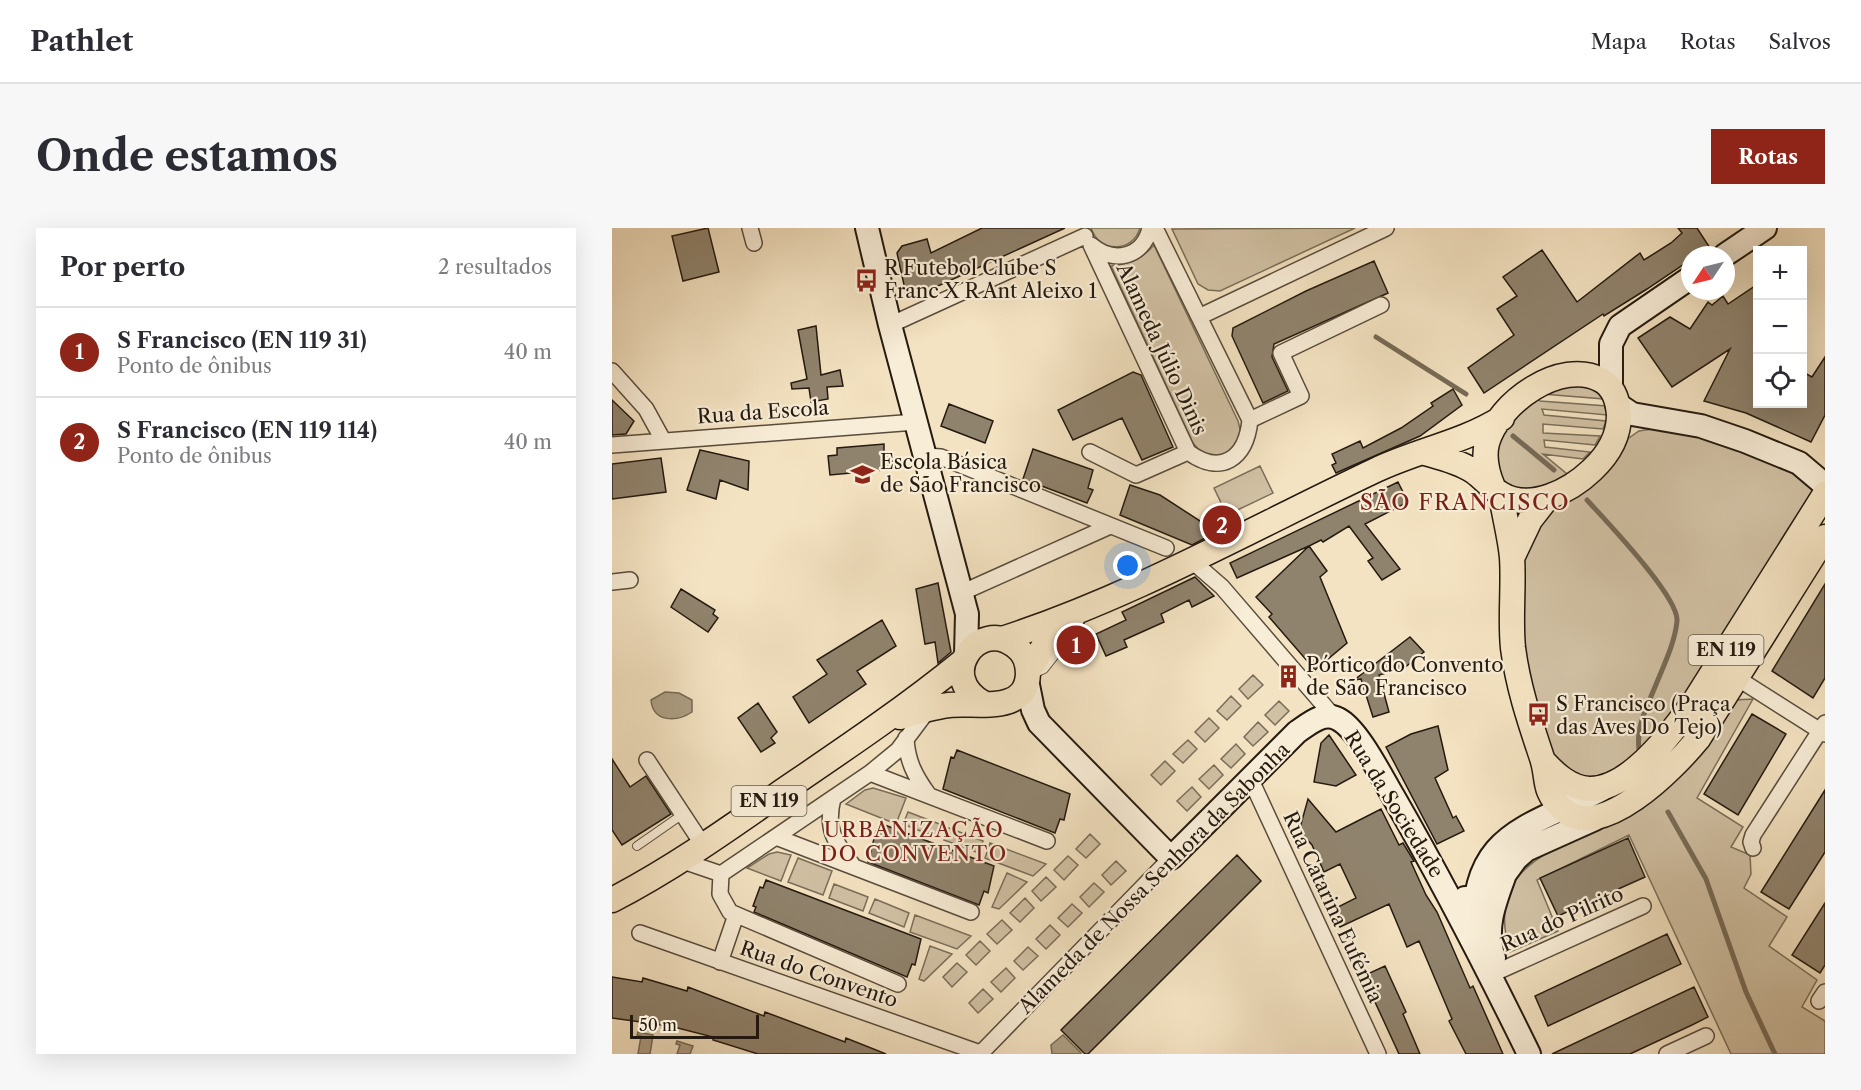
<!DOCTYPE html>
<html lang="pt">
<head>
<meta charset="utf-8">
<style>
	body { margin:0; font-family:"Libre Caslon Text",serif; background:#f7f7f7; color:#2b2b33 }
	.controls { position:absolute; right:18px; top:18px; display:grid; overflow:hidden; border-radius:0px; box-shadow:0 6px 24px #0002 }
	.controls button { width:54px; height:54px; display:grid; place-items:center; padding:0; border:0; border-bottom:2px solid #e1e1e2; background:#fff; color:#2b2b33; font:30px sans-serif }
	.compass { position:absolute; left:1069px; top:18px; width:54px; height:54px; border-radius:50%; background:#fff; box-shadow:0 6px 24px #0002; rotate:235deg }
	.scale { position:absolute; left:18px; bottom:15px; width:129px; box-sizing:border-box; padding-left:6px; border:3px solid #241a10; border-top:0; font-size:16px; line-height:21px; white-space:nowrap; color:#241a10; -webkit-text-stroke:4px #f8edd7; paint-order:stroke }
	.you { position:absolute; left:516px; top:338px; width:21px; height:21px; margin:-15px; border:4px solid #fff; border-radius:50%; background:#1a73e8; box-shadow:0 0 0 9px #1a73e833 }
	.badge { display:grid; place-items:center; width:39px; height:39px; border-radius:50%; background:#8f2418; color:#fff; font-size:20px; font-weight:700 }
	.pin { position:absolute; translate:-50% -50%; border:3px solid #fff; box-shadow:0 2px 6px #0006 }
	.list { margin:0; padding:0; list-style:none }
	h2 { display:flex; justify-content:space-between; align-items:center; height:78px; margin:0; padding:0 24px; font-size:26px }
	h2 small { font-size:20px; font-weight:400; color:#7c7c81 }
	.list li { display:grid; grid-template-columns:39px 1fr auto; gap:18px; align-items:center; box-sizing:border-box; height:90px; padding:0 24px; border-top:2px solid #e1e1e2 }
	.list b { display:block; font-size:22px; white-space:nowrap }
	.list p { margin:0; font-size:20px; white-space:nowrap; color:#7c7c81 }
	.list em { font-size:20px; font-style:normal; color:#7c7c81 }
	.icon { flex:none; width:33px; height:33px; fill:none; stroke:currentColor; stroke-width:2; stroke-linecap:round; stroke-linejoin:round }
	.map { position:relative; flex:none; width:1213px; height:826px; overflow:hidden; border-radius:0px }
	header { display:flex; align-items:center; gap:36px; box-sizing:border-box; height:84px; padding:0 30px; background:#fff; border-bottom:2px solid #e1e1e2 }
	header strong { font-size:28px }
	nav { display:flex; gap:33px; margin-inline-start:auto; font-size:21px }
	.intro { display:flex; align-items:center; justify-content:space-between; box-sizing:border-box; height:144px; padding:0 36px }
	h1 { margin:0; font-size:42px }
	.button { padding:15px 27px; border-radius:0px; background:#8f2418; color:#fff; font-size:21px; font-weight:700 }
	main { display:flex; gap:36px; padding:0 36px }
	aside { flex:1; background:#fff; border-radius:0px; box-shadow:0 6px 24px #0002 }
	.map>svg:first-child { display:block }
	.green { fill:#d1c1a4; stroke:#7a6e5a; stroke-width:1.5 }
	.water { fill:#ad9f85; stroke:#766a56; stroke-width:1.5 }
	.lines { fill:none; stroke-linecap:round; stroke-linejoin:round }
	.stream { stroke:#766a56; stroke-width:5 }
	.building { fill:#90836d; stroke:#241a10; stroke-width:1.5 }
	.lane-casing { stroke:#584c3c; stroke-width:10 }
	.street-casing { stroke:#584c3c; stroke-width:18 }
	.secondary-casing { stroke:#241a10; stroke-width:26 }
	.primary-casing { stroke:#241a10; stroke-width:27 }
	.lane { stroke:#f8edd7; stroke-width:8 }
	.street { stroke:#f8edd7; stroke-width:15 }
	.secondary { stroke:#f8edd7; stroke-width:22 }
	.primary { stroke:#f4e3c2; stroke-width:24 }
	.labels { text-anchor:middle; stroke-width:4.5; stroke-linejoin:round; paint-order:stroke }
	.shield { fill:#f8edd7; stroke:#64594c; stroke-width:1.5 }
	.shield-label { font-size:18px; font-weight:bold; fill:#241a10 }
	.poi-label { font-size:20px; fill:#241a10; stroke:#f8edd7; text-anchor:start }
	.street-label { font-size:20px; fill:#241a10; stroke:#f8edd7 }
	.neighbourhood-label { font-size:21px; letter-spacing:1.5px; fill:#7a1f14; stroke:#f8edd7 }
	.quarter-label { font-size:22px; letter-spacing:1.5px; fill:#7a1f14; stroke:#f8edd7 }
</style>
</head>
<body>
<header>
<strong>Pathlet</strong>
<nav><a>Mapa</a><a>Rotas</a><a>Salvos</a></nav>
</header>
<div class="intro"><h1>Onde estamos</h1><a class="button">Rotas</a></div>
<main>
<aside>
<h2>Por perto<small>2 resultados</small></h2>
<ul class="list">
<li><span class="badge">1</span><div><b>S Francisco (EN 119 31)</b><p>Ponto de ônibus</p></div><em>40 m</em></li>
<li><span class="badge">2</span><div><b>S Francisco (EN 119 114)</b><p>Ponto de ônibus</p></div><em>40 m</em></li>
</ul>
</aside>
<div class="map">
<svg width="1213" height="826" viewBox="0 0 1213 826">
	<rect width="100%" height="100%" fill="#f4e3c2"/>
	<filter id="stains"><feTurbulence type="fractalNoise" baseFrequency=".00333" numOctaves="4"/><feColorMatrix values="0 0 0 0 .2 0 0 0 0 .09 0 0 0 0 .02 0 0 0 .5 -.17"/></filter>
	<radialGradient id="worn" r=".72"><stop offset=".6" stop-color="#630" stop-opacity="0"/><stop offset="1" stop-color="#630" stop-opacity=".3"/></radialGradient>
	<path class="green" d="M479,0H528C521,25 487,25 479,0Z
		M743,0L608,63L596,62L586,56L560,1Z
		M542,17L626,193L629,205L620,224C604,231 591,229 581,215L499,38C517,36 530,31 542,17Z
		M960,156L983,159L993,171L930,166Z
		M926,169L928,173L995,178V187L930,181L932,187L994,193L991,201L931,196V205L988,208L983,217L932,212L933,219L978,224L971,231L931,226L955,246C926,263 915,268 886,251L884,222L897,193Z
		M1066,197L1181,242L1207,262L1058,497L1007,545L971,555L945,537L920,472L907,384L915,310L923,294L1014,212L1027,203Z
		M648,238L661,265L615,287L602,260Z
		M641,447L651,457L636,471L627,461Z
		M619,468L629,478L615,492L605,483Z
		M1141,471L1085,570L1131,599L1119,619L1138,627L1139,646L1132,660L1175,689L1157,718L1205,752L1190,779L1213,793V826H1119L1017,607L925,652L946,703L898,724C867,622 972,618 1031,576C1041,569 1050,555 1058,545C1080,521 1101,497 1122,472Z
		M667,473L677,483L663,497L653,487Z
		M597,490L607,500L593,514L583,504Z
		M646,494L656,504L641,518L632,509Z
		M576,512L585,521L571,535L561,526Z
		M624,516L633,526L619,540L609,531Z
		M553,533L563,543L549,557L539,547Z
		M602,537L611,547L597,561L587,551Z
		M580,559L589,569L575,583L565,573Z
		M261,560L294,570L284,596L234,576L253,562Z
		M296,584L330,597L326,610L291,596Z
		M337,600L371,613L367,625L332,612Z
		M478,606L488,616L474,630L464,621Z
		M378,615L434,636L421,648L373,630Z
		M165,624L179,627L169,653L135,640L157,626Z
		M456,628L466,637L452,652L442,642Z
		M186,630L220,643L211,667L176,654Z
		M504,633L514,643L499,657L490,647Z
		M395,645L415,654L387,681L380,679Z
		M434,649L444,659L429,673L420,663Z
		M482,655L492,664L477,679L468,669Z
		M222,656L256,669L251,683L217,670Z
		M413,670L422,680L408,694L398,685Z
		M263,671L297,685L292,699L257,685Z
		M460,676L470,685L456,699L446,690Z
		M303,687L359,708L345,721L298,704Z
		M390,692L400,702L385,716L375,706Z
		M438,697L448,707L434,721L424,711Z
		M368,713L378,723L364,737L354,727Z
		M318,718L340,726L312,753L307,751Z
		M416,719L426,728L411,742L402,733Z
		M345,735L355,744L340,759L331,749Z
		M394,740L403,750L389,764L379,754Z
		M371,761L381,771L366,785L357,775Z"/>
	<path class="water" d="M53,464L67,465L80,472V484C65,494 41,495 39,472Z
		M26,804L41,807L38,826H26L29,808L25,807Z
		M451,807L469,825L468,826H440L439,817Z
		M65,813L81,818L78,826H65L68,817L64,816Z"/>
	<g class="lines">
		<path class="stream" d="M764,109L854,166
			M901,208L942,242
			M975,272C994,293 1067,369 1065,393C1063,415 1051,439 1043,459C1035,478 1024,499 1027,521
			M1056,584L1094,651L1134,764L1163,826"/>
	</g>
	<path class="building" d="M96,0L107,44L71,53L60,8Z
		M370,0H453L302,69L294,66L285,25L290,18L315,11L319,25Z
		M1066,0H1085L1098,20L1088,27H1078V32L1035,61L992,88L991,86L872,165L856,140L902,107L885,81L905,68L891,49L930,22L965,74L1028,25L1032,32L1059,15L1070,5Z
		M762,33L776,65L662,116L660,129L676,163L651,175L620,108L621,100L694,63Z
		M1146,56V176H1191V144L1200,149L1213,129V187L1199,214L1134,185L1092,173L1118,121L1060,159L1026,110L1058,89L1078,101L1096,74L1100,77L1111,68L1116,76Z
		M204,98L209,147L228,142L231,158L215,159L216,171L199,174L197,160L180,161L179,155L195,151L186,102Z
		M521,144L529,147L561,219L530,232L510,190L461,212L446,182Z
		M841,161L850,177L808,208L724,245L720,237L724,235L720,226L748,213L751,220L789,200L821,178L819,175Z
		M0,172L22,193L14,206L0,207Z
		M337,176L381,193L373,215L329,198Z
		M272,216V224H280L282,241L218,247L216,228L225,227V220Z
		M421,221L481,242L476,260L481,262L475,275L411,251Z
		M88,222L137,233L136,262L108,252L104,271L75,262Z
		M49,230L54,264L0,271V236Z
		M786,254L796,274L753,296L788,341L770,352L756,333L761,330L737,298L711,314L709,312L697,318L715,343L708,349L735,415L703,442L657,389L660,386L644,369L697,318L625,350L618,335Z
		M518,257L548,267L605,304L580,317L508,287Z
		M583,349L602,368L580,379L577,372L549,386L552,394L512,412L515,419L494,428L484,406L514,392L510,384Z
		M326,355L339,424L326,435L323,414L313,416L304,361Z
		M1213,356V450L1201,470L1160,443Z
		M69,361L103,382L101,386L106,390L96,404L59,379Z
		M270,392L284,418L245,443L254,456L197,495L181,469L215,446L205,432Z
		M798,409L812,424L792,440L767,447L777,484L761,489L749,451L742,452Z
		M146,475L165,504L159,510L163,515L149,524L126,490Z
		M1140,486L1174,506L1126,587L1092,566Z
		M826,498L836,542L823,550L841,590L844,588L852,603L825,616L774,519L799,506Z
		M717,507L744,547L724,558L702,554L709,515Z
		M345,522L458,566L452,592L448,591L443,605L331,561L339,529L342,530Z
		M0,531L18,559L34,548L59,586L10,617L0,602Z
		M1213,562V624L1177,681L1149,664Z
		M696,571L724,604L769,581L787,617L791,615L802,633L799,634L814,667L825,684L858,760L861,758L891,826H854L837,793L840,791L807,713L795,719L777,676L728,699L720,682L744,670L728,636L712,644L700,617L687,603Z
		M270,596L382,638L376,665L372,663L367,677L256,634L264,603L267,604Z
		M1016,610L1033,649L946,688L928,650Z
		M625,627L649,653L476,826H473L449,802Z
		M154,652L309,711L303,737L300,736L295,749L142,684L144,679L141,678L148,659L151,660Z
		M1213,675V737L1208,745L1180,727Z
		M1055,706L1069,736L936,798L923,768Z
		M773,738L794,784L791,786L808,826H787L751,748Z
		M0,749L30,754L31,750L75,763L76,759L152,788L153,784L233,814L234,810L274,826H146L101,812V809L58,798L0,790Z
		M1082,759L1096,789L1080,797L1018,826H940Z"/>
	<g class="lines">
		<defs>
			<path id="lane" d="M423,445L432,441L465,399
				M25,618L71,586"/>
			<path id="street" d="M138,0L142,15
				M479,17L576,224C609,248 634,231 638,192L543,0
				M479,17C501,36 531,30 538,0
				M589,88L774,0
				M278,97L473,8
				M0,143L34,181L51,212
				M638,192L689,168L669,125L769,77
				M0,217L304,194
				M478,224L524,247L576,224
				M314,228L329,229L554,320
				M579,332L610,359L722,489
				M0,354L18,352
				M349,365L496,299
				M1125,450L1213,506
				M294,510C295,533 303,548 316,566
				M35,532L91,617
				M258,545L435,613
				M638,550L766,826
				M221,570C213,602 223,614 242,639
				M164,609L359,684
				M1141,620L1139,614L1141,607L1213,495
				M68,632L109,646L258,545L286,522L316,482
				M109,646L108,666L118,684L286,756
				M28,705L371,826
				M108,734L124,687
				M887,743L1031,678
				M1207,773L1213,764
				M369,825L559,630
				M1055,826L1094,808"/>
			<path id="secondary" d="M255,0L278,97L355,386L354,427
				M1113,27L1153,0
				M999,160V116L1008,98L1078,50
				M1005,176L1020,186L1089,198L1133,213L1187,235L1213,257
				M415,452L421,482L427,495L559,630L685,504C697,496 711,483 726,491C746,501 769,548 781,568C830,653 874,738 917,826
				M853,670H863L885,657L904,631L914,622L983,591
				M862,709C858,601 916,602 994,559
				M882,730C872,702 882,676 892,649"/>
			<path id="primary" d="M810,224C827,229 846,233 861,243C871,250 879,260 889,266C918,284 958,263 980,242C996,227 1007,209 1007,187C1006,173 1002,159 989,152C949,130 886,175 875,215C871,231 875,245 881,259
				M889,266C892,287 898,308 900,329C902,359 898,390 901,420C906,459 918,494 930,530C937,551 930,561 949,580C987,618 1063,539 1086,511L1213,309
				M900,330L918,292L936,269
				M390,411C520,369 641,300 764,242C806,222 850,215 890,190
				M416,444L436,411L460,391
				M288,489C304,484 320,479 337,477C364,474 414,487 416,446C416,435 412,424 403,418C367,389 323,448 371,475
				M931,533C943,546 958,560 977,561C1018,562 1063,501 1084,471L1213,266
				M0,672C58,642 112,604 165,567C228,524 291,482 350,434"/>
		</defs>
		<use href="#lane" class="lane-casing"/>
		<use href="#street" class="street-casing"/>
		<use href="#secondary" class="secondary-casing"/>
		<use href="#primary" class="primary-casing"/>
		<use href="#lane" class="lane"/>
		<use href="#street" class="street"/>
		<use href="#secondary" class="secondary"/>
		<use href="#primary" class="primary"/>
	</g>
	<defs>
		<symbol id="bus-bare" viewBox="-9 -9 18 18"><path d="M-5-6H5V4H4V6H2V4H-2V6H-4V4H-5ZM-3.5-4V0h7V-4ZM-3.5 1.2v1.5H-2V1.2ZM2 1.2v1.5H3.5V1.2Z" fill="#8f2418" stroke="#f8edd7" stroke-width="2.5" paint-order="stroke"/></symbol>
		<symbol id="school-bare" viewBox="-9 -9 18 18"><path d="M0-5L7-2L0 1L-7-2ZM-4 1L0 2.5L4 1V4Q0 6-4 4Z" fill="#8f2418" stroke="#f8edd7" stroke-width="2.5" paint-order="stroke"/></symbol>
		<symbol id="building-bare" viewBox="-9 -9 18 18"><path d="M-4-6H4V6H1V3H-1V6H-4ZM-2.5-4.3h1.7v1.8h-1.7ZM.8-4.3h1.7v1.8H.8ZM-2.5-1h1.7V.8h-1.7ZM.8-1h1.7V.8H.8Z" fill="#8f2418" stroke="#f8edd7" stroke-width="2.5" paint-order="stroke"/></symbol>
	</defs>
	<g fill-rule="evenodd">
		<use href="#bus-bare" x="238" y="36" width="33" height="33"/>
		<use href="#school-bare" x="234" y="230" width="33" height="33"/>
		<use href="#building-bare" x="660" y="432" width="33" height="33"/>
		<use href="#bus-bare" x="910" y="470" width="33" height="33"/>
	</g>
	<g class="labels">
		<g class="shield">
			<rect x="1076.5" y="407" width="75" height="30" rx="4.5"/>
			<rect x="119.5" y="558" width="75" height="30" rx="4.5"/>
		</g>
		<g class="shield-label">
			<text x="1114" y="428">EN 119</text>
			<text x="157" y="579">EN 119</text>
		</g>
		<g class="poi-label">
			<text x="272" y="47">R Futebol Clube S<tspan x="272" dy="23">Franc X R Ant Aleixo 1</tspan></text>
			<text x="268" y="241">Escola Básica<tspan x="268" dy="23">de São Francisco</tspan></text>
			<text x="694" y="444">Pórtico do Convento<tspan x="694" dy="23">de São Francisco</tspan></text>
			<text x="944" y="483">S Francisco (Praça<tspan x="944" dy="23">das Aves Do Tejo)</tspan></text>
		</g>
		<g class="street-label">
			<text transform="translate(550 121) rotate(65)" y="7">Alameda Júlio Dinis</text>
			<text transform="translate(151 184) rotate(-4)" y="7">Rua da Escola</text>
			<text transform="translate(782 576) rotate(58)" y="7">Rua da Sociedade</text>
			<text transform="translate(542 650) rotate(-45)" y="7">Alameda de Nossa Senhora da Sabonha</text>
			<text transform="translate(721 679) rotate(65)" y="7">Rua Catarina Eufémia</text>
			<text transform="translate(950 691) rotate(-24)" y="7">Rua do Pilrito</text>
			<text transform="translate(207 746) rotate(19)" y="7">Rua do Convento</text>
		</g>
		<g class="neighbourhood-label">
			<text x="302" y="609">URBANIZAÇÃO<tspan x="302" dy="24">DO CONVENTO</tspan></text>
		</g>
		<g class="quarter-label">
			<text x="853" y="282">SÃO FRANCISCO</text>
		</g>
	</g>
	<rect width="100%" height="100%" filter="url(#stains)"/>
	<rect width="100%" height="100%" fill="url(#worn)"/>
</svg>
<div class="controls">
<button>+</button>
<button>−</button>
<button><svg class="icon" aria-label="locate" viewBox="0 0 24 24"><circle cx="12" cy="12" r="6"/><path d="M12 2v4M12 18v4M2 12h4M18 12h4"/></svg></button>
</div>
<svg class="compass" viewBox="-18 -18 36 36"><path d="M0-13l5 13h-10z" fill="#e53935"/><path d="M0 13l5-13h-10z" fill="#7c7c81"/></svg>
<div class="scale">50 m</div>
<div class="you"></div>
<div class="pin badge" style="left:464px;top:417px">1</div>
<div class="pin badge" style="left:610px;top:297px">2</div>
</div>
</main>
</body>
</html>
